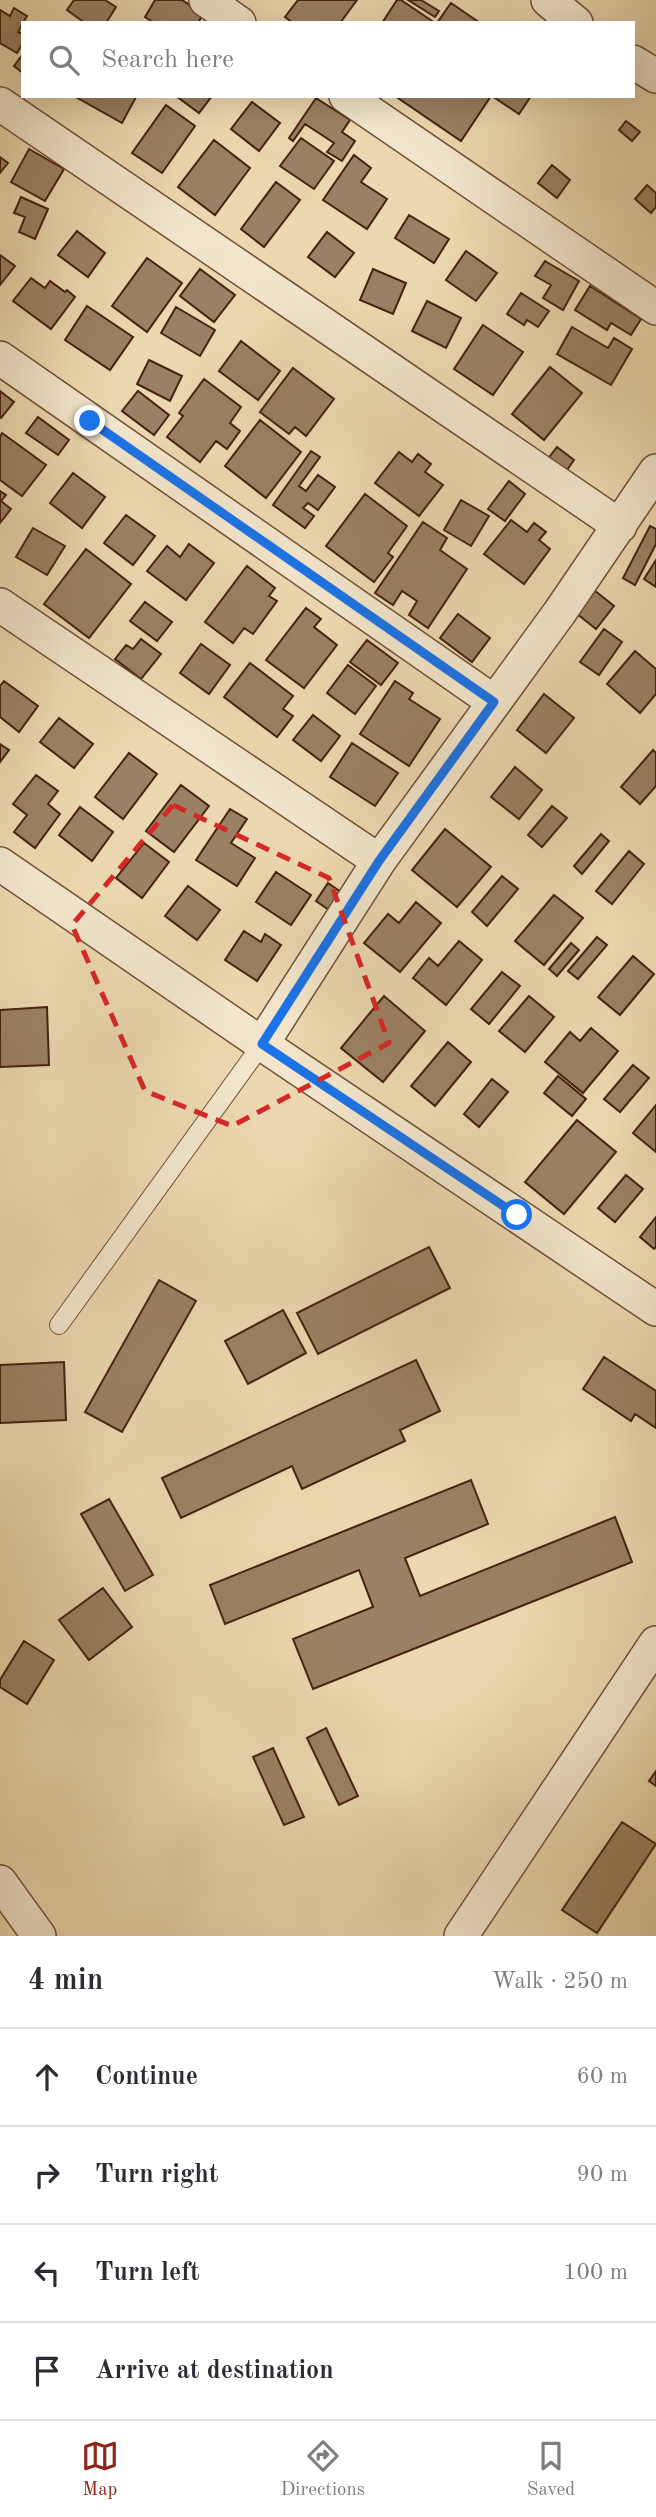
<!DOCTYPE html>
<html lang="en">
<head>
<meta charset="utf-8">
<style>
	body { margin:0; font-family:"Old Standard TT",serif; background:#f2f2f3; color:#2b2b33 }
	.stop { position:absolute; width:21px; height:21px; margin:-16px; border:5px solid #1a73e8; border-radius:50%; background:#fff }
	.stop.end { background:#1a73e8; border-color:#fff; box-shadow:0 2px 7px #0008 }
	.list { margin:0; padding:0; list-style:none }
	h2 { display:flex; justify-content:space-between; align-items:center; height:91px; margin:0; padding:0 28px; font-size:30px }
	h2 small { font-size:23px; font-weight:400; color:#7c7c81 }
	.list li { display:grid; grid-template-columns:46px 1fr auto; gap:21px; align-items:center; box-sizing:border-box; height:98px; padding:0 28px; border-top:2px solid #e1e1e2 }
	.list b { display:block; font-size:26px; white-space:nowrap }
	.list em { font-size:23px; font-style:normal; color:#7c7c81 }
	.icon { flex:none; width:38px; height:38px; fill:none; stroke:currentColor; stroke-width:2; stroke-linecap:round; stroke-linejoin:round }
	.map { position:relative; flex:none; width:656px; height:1936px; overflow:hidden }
	.search { position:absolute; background:#fff; box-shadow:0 7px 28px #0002; left:21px; right:21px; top:21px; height:77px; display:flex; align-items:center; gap:18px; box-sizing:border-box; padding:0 24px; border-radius:0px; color:#7c7c81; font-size:26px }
	.sheet { height:483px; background:#fff }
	nav { display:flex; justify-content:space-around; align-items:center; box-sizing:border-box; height:98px; border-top:2px solid #e1e1e2; background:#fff; font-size:19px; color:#7c7c81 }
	nav a { display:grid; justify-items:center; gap:4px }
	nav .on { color:#8f2418 }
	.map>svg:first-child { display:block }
	.building { fill:#9b8163; stroke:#44220f; stroke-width:2 }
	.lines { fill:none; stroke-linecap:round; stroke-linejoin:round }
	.service-casing { stroke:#6e5037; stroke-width:20 }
	.minor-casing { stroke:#6e5037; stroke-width:36 }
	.service { stroke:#f3e6cc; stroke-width:18 }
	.minor { stroke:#f3e6cc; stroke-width:33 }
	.route { stroke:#1a73e8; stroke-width:9 }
	.marked { fill:none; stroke:#d62828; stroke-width:5; stroke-dasharray:14 9; stroke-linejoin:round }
</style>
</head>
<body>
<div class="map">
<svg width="656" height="1936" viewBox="0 0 656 1936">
	<rect width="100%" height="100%" fill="#ecd8b0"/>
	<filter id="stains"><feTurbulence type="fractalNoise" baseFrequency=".00286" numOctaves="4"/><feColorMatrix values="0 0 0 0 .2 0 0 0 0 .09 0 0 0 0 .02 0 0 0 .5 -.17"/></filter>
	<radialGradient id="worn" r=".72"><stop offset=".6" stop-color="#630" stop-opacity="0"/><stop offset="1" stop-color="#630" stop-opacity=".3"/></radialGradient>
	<path class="building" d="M74,0H105L116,7L106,23H85L67,10Z
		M155,0H182L203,14L198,23H154L145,17Z
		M298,0H357L340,23H293L285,17Z
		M397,0H401L435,23H382Z
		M408,0H421L439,11L435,17Z
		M451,3L480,23H437Z
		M14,8L27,16L18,32L23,34V43L17,53L0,43V10L10,16Z
		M23,54V73L14,66Z
		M74,96H135L136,97L122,123Z
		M176,96H212L199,113Z
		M395,96H491L461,141Z
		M492,96H531L519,114Z
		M316,98L350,120L342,132L355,141L342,161L327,152L334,143L305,124L293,141L289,138Z
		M252,102L280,123L259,151L231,129Z
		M166,105L195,126L162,173L132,153Z
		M626,121L640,132L632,141L619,130Z
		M301,138L334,161L314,189L280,166Z
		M214,140L250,168L215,215L178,187Z
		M29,149L64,169L45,201L11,182Z
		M354,155L371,168L361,182L387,199L367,229L323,200Z
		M0,157L8,163L0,173Z
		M552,165L570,180L557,198L538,183Z
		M276,182L300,200L264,247L241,229Z
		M647,185L656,193V207L651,213L635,199Z
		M21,197L48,209L35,239L19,232L25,217L14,213Z
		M409,215L449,239L434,263L395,238Z
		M77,231L105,253L88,277L58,255Z
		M327,232L354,253L335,277L308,257Z
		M466,251L497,273L476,301L446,280Z
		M0,255L15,266L0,285Z
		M147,258L182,283L147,332L112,306Z
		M545,261L579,281L563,310L543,298L551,285L535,276Z
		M200,269L235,295L214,322L180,296Z
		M373,269L406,283L393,314L360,300Z
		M31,278L45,288L50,281L65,292L67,290L75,297L51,329L13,301Z
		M590,286L641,319L631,335L611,323L607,330L575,310Z
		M521,293L549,311L538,327L527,320L524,325L507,314Z
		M427,301L461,318L446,348L412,331Z
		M87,306L133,337L110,370L65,340Z
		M176,307L215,330L200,356L161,333Z
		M483,325L523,352L493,395L454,369Z
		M572,327L608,348L614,338L632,349L611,385L557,354Z
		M241,341L280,371L258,400L219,371Z
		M149,360L182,376L170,401L137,384Z
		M550,367L582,393L544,440L512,414Z
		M293,368L334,399L306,436L295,427L289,434L260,412Z
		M204,379L241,407L230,423L240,431L227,449L216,441L200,462L167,437L183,416L179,413Z
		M0,391L14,402L1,418L0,417Z
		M138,391L169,415L154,435L122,411Z
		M38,417L69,440L58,455L26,433Z
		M260,420L301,452L266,498L225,466Z
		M2,433L46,465L22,496L0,480V437Z
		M557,447L574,460L565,473L547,460Z
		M311,451L320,457L299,486L306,491L318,475L335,487L318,510L308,503L303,508L314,516L305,528L273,505Z
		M399,452L412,462L418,454L431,464L425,472L443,485L419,516L375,483Z
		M73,473L105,497L82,528L50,503Z
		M509,481L525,494L505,521L488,509Z
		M0,491L6,495L1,501L11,509L0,523Z
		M365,494L407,526L388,553L393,557L374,582L326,546Z
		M461,500L489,516L471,546L444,530Z
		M126,515L155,536L133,565L104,543Z
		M511,520L527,532L534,523L546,532L539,540L550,549L524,584L484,554Z
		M423,522L447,538L440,550L467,569L428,628L409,615L417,601L402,591L393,605L375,593Z
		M650,526L656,529V544L635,585L623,578Z
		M33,528L65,546L47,575L16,557Z
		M189,544L214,563L186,600L147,571L167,546L180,557Z
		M86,549L131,584L89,638L44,604Z
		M656,560V587L644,579Z
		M247,566L275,588L269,596L277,601L253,634L244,628L233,643L205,622Z
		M594,590L614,606L596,629L576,613Z
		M145,602L172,622L157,641L130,621Z
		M306,608L321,619L314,627L337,645L304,688L266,660Z
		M458,614L490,638L472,662L440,638Z
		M604,629L622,642L599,675L580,662Z
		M141,639L161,654L141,679L115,659L126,645L133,649Z
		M367,640L398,663L381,685L350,662Z
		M201,644L230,665L209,694L180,673Z
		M635,651L656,669V694L640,713L607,684Z
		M250,663L293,696L283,709L293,716L277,737L224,697Z
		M348,665L376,686L355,714L327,693Z
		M4,681L38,706L19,732L0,717V686Z
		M395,681L413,693L409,699L440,719L409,766L360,734Z
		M544,694L574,718L546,753L517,730Z
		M313,715L340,736L321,761L293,740Z
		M59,718L93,744L74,768L40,742Z
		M352,743L398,773L375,806L330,777Z
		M0,744L9,750L0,762Z
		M653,750L656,753V786L640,804L621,787Z
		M129,753L157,774L123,819L95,797Z
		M515,767L542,790L519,819L491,797Z
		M36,775L58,791L48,804L60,814L35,848L14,832L27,815L13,804Z
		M181,785L209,806L174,852L146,831Z
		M552,806L567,818L542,847L528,835Z
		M80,807L113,832L92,861L59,835Z
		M230,809L247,819L231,843L255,858L237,886L196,860Z
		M445,829L491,867L457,907L412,870Z
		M601,834L609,841L582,874L574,866Z
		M144,843L169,862L142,898L116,878Z
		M629,851L644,864L612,904L596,891Z
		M276,872L311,895L291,925L256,902Z
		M502,876L518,889L487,926L472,912Z
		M328,883L344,894L332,912L316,901Z
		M188,886L220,910L197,940L165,916Z
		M554,895L583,918L544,965L515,941Z
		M416,902L441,923L400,972L364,943L388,914L399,923Z
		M244,931L261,942L265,934L281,945L257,981L225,960Z
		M597,937L607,945L578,979L568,971Z
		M459,941L482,960L446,1005L413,978L429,958L438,966Z
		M571,943L579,950L557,976L549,969Z
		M633,956L654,974L620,1015L598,997Z
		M502,972L520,986L489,1024L471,1009Z
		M384,996L425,1031L383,1082L341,1048Z
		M529,996L554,1017L525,1052L499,1031Z
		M47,1007L49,1065L0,1067V1010Z
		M591,1028L618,1051L583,1093L545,1062L570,1032L580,1041Z
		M448,1042L471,1062L435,1106L411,1086Z
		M633,1065L649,1078L620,1112L604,1099Z
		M558,1076L586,1099L572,1116L544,1093Z
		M492,1079L508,1092L479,1127L464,1114Z
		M656,1105V1152L633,1133Z
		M577,1120L616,1152L564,1214L525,1182Z
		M626,1175L643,1189L615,1222L598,1208Z
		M656,1217V1247L654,1249L640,1237Z
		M429,1247L450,1288L318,1354L297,1313Z
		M159,1280L196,1301L122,1432L85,1412Z
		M283,1310L306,1353L248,1384L225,1341Z
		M604,1357L656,1391V1428L635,1414L631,1421L583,1389Z
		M416,1360L440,1411L400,1430L405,1441L302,1489L292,1466L181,1518L162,1478Z
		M64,1362L66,1420L0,1423V1365Z
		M471,1480L488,1524L405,1558L420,1596L615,1517L632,1562L313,1689L293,1639L373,1607L359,1570L225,1624L210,1585Z
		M109,1499L153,1575L125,1591L81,1514Z
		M103,1588L132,1627L89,1660L59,1620Z
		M24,1641L54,1660L27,1704L0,1687V1680Z
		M326,1728L358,1796L339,1805L307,1738Z
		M273,1748L304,1817L284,1825L253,1757Z
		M656,1771V1786L649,1781Z
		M622,1822L656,1844L597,1933L562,1910Z"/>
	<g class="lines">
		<defs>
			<path id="service" d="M59,1325L262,1044"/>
			<path id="minor" d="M206,0L239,23
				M548,0L576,23
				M633,62L656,76
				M346,96L656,308
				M0,104L620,526
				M0,358L494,702
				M0,605L379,861
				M0,864L262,1044L656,1309
				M262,1044L379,861L560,612L656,471
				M0,1882L39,1936
				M461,1936L656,1643"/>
		</defs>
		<use href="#service" class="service-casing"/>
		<use href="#minor" class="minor-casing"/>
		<use href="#service" class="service"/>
		<use href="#minor" class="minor"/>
	</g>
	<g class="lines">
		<path class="route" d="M90,421L494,702L379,861L262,1044L517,1215"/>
	</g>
	<path class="marked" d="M173,805L329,878L389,1043L232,1126L145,1091L72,925Z"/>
	<rect width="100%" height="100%" filter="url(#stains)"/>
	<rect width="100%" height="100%" fill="url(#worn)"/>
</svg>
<div class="stop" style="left:517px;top:1215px"></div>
<div class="stop end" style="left:90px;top:421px"></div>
<div class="search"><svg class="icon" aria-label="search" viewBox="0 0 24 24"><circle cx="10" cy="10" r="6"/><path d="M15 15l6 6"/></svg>Search here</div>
</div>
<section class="sheet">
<h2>4 min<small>Walk · 250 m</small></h2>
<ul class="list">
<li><svg class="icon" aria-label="ahead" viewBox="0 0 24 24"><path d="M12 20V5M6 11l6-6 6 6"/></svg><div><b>Continue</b></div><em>60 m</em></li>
<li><svg class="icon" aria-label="right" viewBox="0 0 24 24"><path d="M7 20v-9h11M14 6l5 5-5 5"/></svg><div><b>Turn right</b></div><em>90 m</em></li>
<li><svg class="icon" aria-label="left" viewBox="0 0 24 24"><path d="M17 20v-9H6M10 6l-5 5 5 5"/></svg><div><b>Turn left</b></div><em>100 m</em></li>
<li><svg class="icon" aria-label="arrive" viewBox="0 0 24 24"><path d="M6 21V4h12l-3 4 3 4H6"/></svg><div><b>Arrive at destination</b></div></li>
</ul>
</section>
<nav>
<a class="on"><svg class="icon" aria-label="map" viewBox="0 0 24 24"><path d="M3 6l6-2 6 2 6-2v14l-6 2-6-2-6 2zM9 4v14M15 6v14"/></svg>Map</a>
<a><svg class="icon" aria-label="directions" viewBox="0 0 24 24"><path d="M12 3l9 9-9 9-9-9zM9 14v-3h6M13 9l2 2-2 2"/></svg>Directions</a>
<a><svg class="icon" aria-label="saved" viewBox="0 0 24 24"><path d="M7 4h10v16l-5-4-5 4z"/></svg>Saved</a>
</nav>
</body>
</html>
